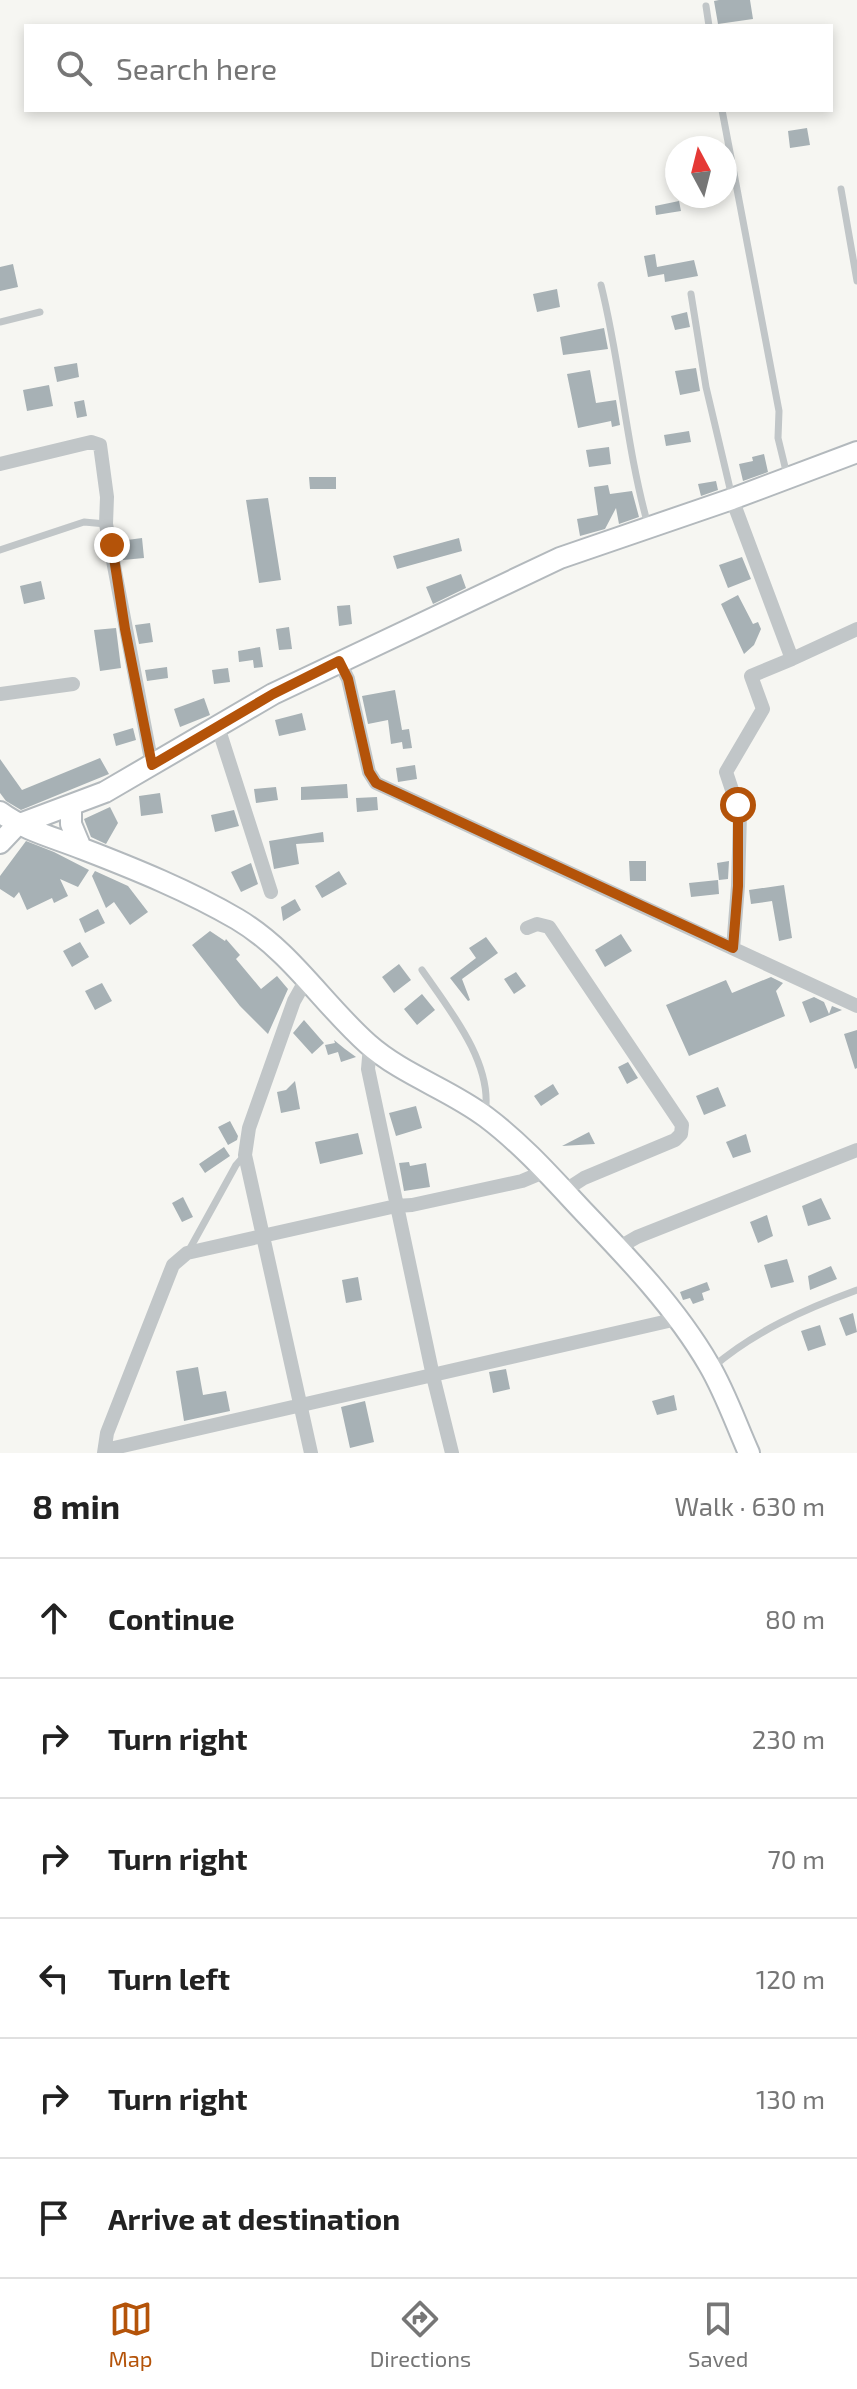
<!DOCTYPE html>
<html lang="en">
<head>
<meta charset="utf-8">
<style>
	body { margin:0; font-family:"Exo 2",sans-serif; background:#f6f6f6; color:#222 }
	.compass { position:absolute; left:665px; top:136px; width:72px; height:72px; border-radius:50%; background:#fff; box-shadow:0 4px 12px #0003; rotate:353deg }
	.stop { position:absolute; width:24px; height:24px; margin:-18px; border:6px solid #b45309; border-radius:50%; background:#fff }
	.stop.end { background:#b45309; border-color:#fff; box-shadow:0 2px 8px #0008 }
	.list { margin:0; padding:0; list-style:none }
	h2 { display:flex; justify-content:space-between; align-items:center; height:104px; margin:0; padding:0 32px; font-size:34px }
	h2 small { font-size:26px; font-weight:400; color:#767676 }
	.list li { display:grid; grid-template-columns:52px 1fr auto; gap:24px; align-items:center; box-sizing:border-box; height:120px; padding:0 32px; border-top:2px solid #e0e0e0 }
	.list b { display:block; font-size:30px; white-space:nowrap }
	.list em { font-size:26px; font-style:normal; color:#767676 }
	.icon { flex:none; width:44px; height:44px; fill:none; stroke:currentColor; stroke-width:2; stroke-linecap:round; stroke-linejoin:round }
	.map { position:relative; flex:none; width:857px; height:1453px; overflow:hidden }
	.search { position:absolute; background:#fff; box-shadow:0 4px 12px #0003; left:24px; right:24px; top:24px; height:88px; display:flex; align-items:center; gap:20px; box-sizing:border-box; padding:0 28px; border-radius:0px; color:#767676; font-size:30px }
	.sheet { height:824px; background:#fff }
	nav { display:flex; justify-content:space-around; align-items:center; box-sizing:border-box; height:112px; border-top:2px solid #e0e0e0; background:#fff; font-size:22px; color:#767676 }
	nav a { display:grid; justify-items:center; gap:4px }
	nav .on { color:#b45309 }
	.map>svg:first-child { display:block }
	.building { fill:#a7b1b5 }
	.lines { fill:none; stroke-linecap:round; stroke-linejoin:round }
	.secondary-casing { stroke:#b3b9bd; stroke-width:24 }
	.lane { stroke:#c1c6c8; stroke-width:7 }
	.street { stroke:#c1c6c8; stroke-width:14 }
	.secondary { stroke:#fff; stroke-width:20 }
	.route { stroke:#b45309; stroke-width:10 }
</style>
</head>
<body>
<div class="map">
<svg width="857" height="1453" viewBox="0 0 857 1453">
	<rect width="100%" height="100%" fill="#f6f6f2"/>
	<path class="building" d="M719,0H750L753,19L718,24L714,1Z
		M807,128L810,145L790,148L788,131Z
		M679,201L681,211L656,215L655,206Z
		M655,254L657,267L694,260L698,276L665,282L664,274L648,277L644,256Z
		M13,264L18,287L0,291V267Z
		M557,289L560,307L537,312L533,294Z
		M687,312L690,327L675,330L671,316Z
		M604,328L608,349L563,355L560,337Z
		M77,363L79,377L57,382L54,367Z
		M696,368L700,391L680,395L675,371Z
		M590,370L596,403L616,400L620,425L612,427L611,421L578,428L567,374Z
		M49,385L53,406L27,411L23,390Z
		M84,400L87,416L77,418L74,402Z
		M689,431L691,442L666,446L664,435Z
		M609,447L611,464L589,467L586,450Z
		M764,454L768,472L743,481L739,464L753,461L752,457Z
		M309,477H336V489H310Z
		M716,481L718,490L701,496L698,484Z
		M608,485L610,494L632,491L639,517L619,524L616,508L605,529L580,536L577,519L598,515L594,487Z
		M268,498L281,580L259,583L246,500Z
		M142,538L144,558L123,560L120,541Z
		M459,538L462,551L397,569L393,556Z
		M742,557L751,579L728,588L719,565Z
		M461,574L466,588L433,604L426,587Z
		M41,581L45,599L24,604L20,586Z
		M738,595L753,624L758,622L761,629L754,645L744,654L721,604Z
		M350,605L352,624L339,626L337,606Z
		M150,623L153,642L139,644L135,625Z
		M289,627L292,649L279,650L276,629Z
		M116,628L121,668L100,671L94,630Z
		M260,647L263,667L254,668L253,660L239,662L238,651Z
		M167,667L168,678L147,681L145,670Z
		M228,668L230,682L214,684L212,670Z
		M395,690L402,730L409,729L412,748L403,749L402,742L391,744L388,720L368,724L362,696Z
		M204,698L210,715L180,727L174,709Z
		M302,713L306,730L279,736L275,720Z
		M133,728L136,740L116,746L113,734Z
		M100,758L109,774L21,810L6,801L0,793V759L22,790Z
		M415,765L417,779L398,782L396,768Z
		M347,784L348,798L301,800V787Z
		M276,787L278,800L256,803L254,789Z
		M160,793L163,813L141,816L139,796Z
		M377,797L378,810L357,812L356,798Z
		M110,807L118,823L106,844L91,837L84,819Z
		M234,810L239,826L215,832L211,815Z
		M323,832L324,842L296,844L299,864L274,869L269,841Z
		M26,841L54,852L89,870L78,887L60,879L68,896L54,903L52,898L27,910L19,892L14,898L0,889V876Z
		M629,861H646V881H630Z
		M729,861L728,879L719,880L717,863Z
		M251,863L258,884L241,892L231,872Z
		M95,871L128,886L148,912L130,925L114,902L106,908L92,876Z
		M339,871L347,884L322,898L315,886Z
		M718,880L719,894L691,897L689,883Z
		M784,885L792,938L779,941L772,901L751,904L749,890Z
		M295,899L301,910L283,921L281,907Z
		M98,909L105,923L85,933L79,919Z
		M210,931L225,941L226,939L240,955L236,959L261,989L277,976L288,989L268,1034L240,1006L192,945Z
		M621,934L632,951L605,967L595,950Z
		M486,937L498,953L462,979L470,1000L468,1001L450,978L476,958L469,948Z
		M80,942L89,957L72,967L63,951Z
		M399,964L411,980L394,993L382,977Z
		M516,972L526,986L514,994L504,979Z
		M771,977L783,983L776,991L785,1016L689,1056L666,1005L726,980L732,993Z
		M102,983L112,1001L95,1010L85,991Z
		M422,994L435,1010L417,1025L404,1009Z
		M814,997L824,1002L829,1014L832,1006L842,1010L810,1023L802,1002Z
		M304,1020L324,1043L312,1054L293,1033Z
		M857,1030V1068L855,1069L844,1034Z
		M334,1040L345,1049L356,1057L341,1062L338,1052L328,1055L325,1045L335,1043Z
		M628,1062L638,1078L627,1084L618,1067Z
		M295,1081L300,1109L281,1113L277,1092L286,1090Z
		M553,1084L559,1094L541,1106L534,1096Z
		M718,1087L726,1106L704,1115L696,1096Z
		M416,1106L422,1128L396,1136L389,1113Z
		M230,1121L238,1136L237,1140L228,1145L218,1127Z
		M589,1132L595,1144L562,1146Z
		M358,1133L363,1154L320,1164L315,1142Z
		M746,1134L751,1152L733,1158L726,1142Z
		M224,1147L230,1156L205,1173L199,1164Z
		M409,1162L410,1166L426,1163L430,1187L404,1191L399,1163Z
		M183,1197L193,1217L182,1222L172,1203Z
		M821,1198L831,1219L808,1226L802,1206Z
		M767,1215L773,1236L758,1243L750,1222Z
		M787,1259L794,1282L771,1288L764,1265Z
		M831,1266L837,1279L810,1290L808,1276Z
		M358,1277L362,1300L346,1303L342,1280Z
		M707,1282L710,1290L702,1293L704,1300L693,1304L690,1298L683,1300L680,1292Z
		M853,1313L857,1332L846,1336L839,1318Z
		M820,1325L826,1345L808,1351L801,1331Z
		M198,1367L203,1395L226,1391L230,1411L184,1421L176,1371Z
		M506,1369L510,1389L493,1393L489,1372Z
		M674,1395L677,1410L657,1415L652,1401Z
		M365,1401L374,1442L350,1448L341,1407Z"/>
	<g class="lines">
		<defs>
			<path id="secondary" d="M71,806V824L81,848
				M0,812C26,831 53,837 83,849C135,869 189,891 237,919C291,951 322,1003 368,1044C403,1075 449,1089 486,1117C522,1144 552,1178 582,1210C627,1257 676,1308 709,1365C725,1392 736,1424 749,1453
				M0,843L17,825L105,792L273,694L560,558L732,499L857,452"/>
		</defs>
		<use href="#secondary" class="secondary-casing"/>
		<path class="lane" d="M706,6L709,26
			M722,110L779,411L778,438L787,475
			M841,189L857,281
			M601,285C621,365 626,447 648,525
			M691,294L706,387L732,497
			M0,322L40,312
			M0,550L84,522L106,524
			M422,970C449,1009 494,1064 485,1114
			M188,1252L236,1165L244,1156
			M713,1367C755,1331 805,1309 857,1290"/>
		<path class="street" d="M0,464L91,442L100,445L107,497L106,524L152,765
			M732,499L792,659L857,629
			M339,661L348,679L369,772L376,783L857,1006
			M0,694L73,684
			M218,727L271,892
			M527,928L537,924L549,927L682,1125L681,1134L675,1140L584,1178L564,1191
			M733,948L738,886L740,814L726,772L763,709L751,676L792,659
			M307,978L294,1001L249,1128L245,1155L311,1453
			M370,1046L368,1069L433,1376L452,1453
			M618,1248L637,1237L857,1150
			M105,1450L677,1319
			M104,1453L107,1433L173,1265L187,1253L396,1206L412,1205L522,1181L546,1171"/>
		<use href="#secondary" class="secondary"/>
	</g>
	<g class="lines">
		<path class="route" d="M112,545L125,629L152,765L273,694L339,661L348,679L369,772L376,783L733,948L738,886V805"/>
	</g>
</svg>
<svg class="compass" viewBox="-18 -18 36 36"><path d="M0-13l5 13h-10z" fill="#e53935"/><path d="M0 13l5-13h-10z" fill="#767676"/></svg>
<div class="stop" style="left:738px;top:805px"></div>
<div class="stop end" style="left:112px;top:545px"></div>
<div class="search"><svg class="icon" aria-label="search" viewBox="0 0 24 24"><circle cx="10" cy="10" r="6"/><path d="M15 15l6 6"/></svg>Search here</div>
</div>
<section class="sheet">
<h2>8 min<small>Walk · 630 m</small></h2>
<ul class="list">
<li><svg class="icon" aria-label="ahead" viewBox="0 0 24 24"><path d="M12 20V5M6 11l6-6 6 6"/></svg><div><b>Continue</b></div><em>80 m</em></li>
<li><svg class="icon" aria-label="right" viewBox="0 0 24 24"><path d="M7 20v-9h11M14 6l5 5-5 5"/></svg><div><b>Turn right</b></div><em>230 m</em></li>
<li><svg class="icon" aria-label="right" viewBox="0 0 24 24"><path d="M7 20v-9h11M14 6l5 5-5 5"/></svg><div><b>Turn right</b></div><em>70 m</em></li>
<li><svg class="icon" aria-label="left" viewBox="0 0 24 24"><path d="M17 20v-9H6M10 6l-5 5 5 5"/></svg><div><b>Turn left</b></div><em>120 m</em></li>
<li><svg class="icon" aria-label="right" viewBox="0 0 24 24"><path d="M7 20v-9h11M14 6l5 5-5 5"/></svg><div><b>Turn right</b></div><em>130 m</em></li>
<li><svg class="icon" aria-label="arrive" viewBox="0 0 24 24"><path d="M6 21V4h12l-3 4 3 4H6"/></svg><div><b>Arrive at destination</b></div></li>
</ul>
</section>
<nav>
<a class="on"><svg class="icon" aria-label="map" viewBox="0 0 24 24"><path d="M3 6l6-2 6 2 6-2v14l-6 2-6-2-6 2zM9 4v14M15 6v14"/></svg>Map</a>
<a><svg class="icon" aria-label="directions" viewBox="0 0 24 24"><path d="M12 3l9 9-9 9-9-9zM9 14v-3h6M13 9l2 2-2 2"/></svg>Directions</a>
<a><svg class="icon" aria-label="saved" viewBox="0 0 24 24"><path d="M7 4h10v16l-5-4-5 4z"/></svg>Saved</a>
</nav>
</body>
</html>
